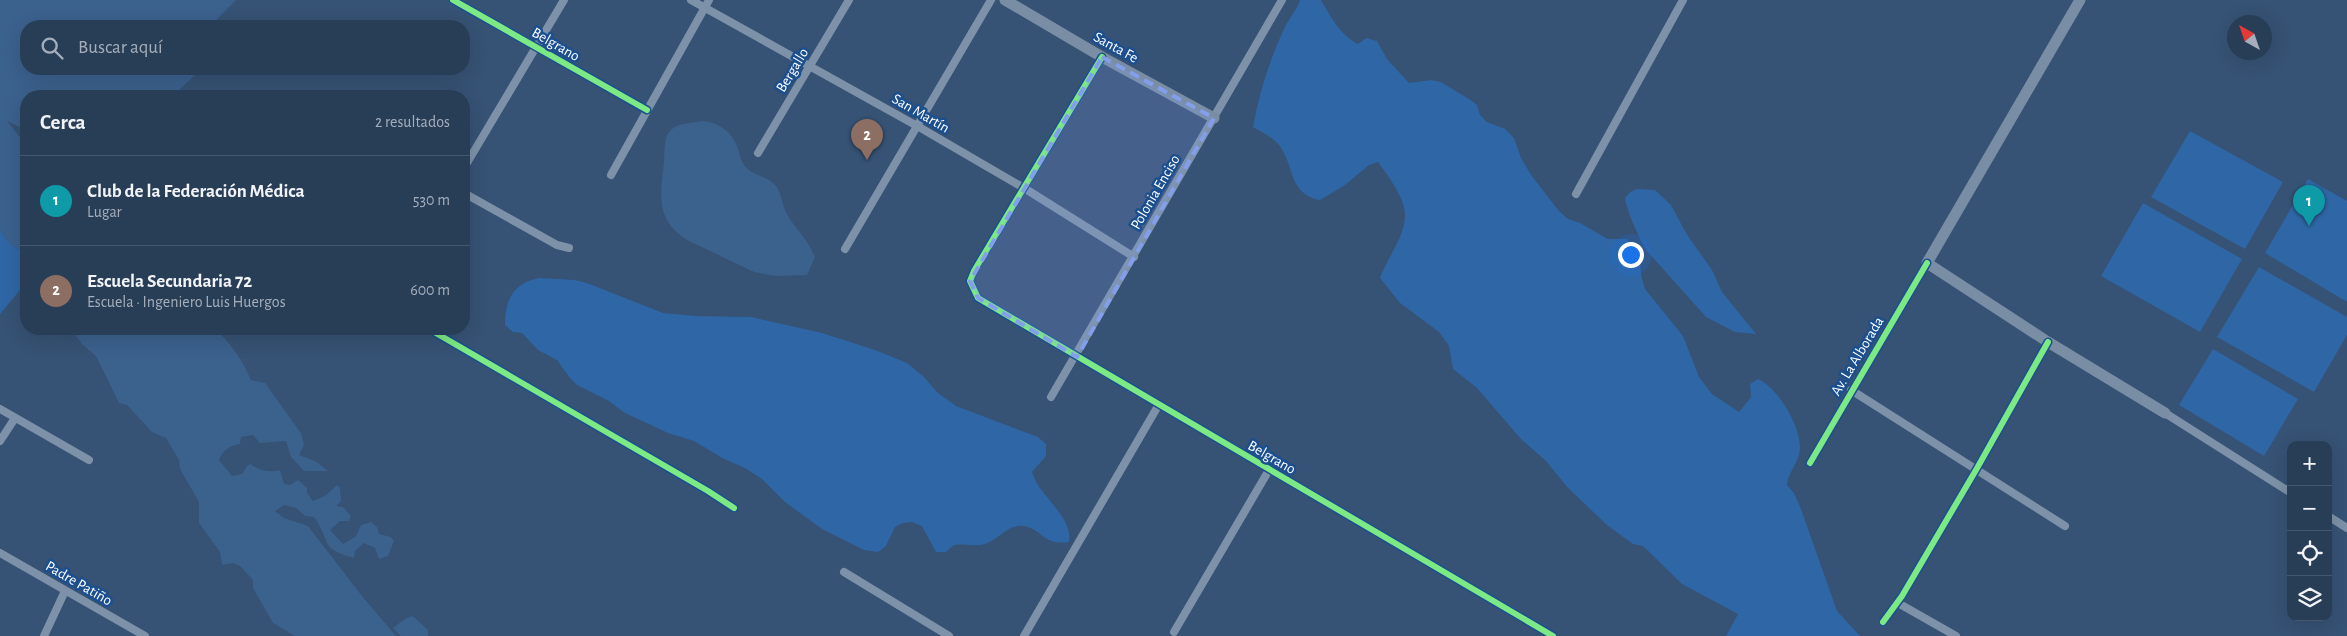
<!DOCTYPE html>
<html lang="es">
<head>
<meta charset="utf-8">
<style>
	body { margin:0; font-family:"Alegreya Sans",sans-serif; background:#344961; color:#f1f3f6 }
	.controls { position:absolute; right:15px; bottom:15px; display:grid; overflow:hidden; border-radius:10px; box-shadow:0 5px 20px #0002 }
	.controls button { width:45px; height:45px; display:grid; place-items:center; padding:0; border:0; border-bottom:1px solid #44576d; background:#283e57; color:#f1f3f6; font:25px sans-serif }
	.compass { position:absolute; left:2227px; top:15px; width:45px; height:45px; border-radius:50%; background:#283e57; box-shadow:0 5px 20px #0002; rotate:320deg }
	.you { position:absolute; left:1630px; top:254px; width:18px; height:18px; margin:-12px; border:4px solid #fff; border-radius:50%; background:#1a73e8; box-shadow:0 0 0 8px #1a73e833 }
	.badge { display:grid; place-items:center; width:32px; height:32px; border-radius:50%; background:#8bbbb9; color:#fff; font-size:16px; font-weight:700 }
	.pin { position:absolute; translate:-50% -41px; filter:drop-shadow(0 1px 2px #0008) }
	.pin::after { content:''; position:absolute; top:26px; width:18px; height:15px; background:inherit; clip-path:polygon(0 0,100% 0,50% 100%) }
	.list { margin:0; padding:0; list-style:none }
	h2 { display:flex; justify-content:space-between; align-items:center; height:65px; margin:0; padding:0 20px; font-size:21px }
	h2 small { font-size:16px; font-weight:400; color:#a5aeba }
	.list li { display:grid; grid-template-columns:32px 1fr auto; gap:15px; align-items:center; box-sizing:border-box; height:90px; padding:0 20px; border-top:1px solid #44576d }
	.list b { display:block; font-size:19px; white-space:nowrap }
	.list p { margin:0; font-size:16px; white-space:nowrap; color:#a5aeba }
	.list em { font-size:16px; font-style:normal; color:#a5aeba }
	.icon { flex:none; width:28px; height:28px; fill:none; stroke:currentColor; stroke-width:2; stroke-linecap:round; stroke-linejoin:round }
	.map { position:relative; flex:none; width:2347px; height:636px; overflow:hidden }
	.search { position:absolute; background:#283e57; box-shadow:0 5px 20px #0002; left:20px; top:20px; width:450px; height:55px; display:flex; align-items:center; gap:12px; box-sizing:border-box; padding:0 18px; border-radius:20px; color:#a5aeba; font-size:19px }
	.panel { position:absolute; background:#283e57; box-shadow:0 5px 20px #0002; left:20px; top:90px; width:450px; height:245px; border-radius:20px }
	.map>svg:first-child { display:block }
	.green { fill:#2f66a5 }
	.water { fill:#3b618d }
	.lines { fill:none; stroke-linecap:round; stroke-linejoin:round }
	.street { stroke:#7d92a8; stroke-width:8 }
	.secondary { stroke:#798da4; stroke-width:11 }
	.cycleway-casing { stroke:#1b4f8f; stroke-width:9 }
	.cycleway { stroke:#7ce984; stroke-width:6 }
	.marked { fill:#839eea; fill-opacity:0.2; stroke:#839eea; stroke-width:4; stroke-dasharray:10 6; stroke-linejoin:round }
	.labels { text-anchor:middle; stroke-width:5; stroke-linejoin:round; paint-order:stroke }
	.street-label { font-size:15px; fill:#fff; stroke:#1b4f8f }
</style>
</head>
<body>
<div class="map">
<svg width="2347" height="636" viewBox="0 0 2347 636">
	<rect width="100%" height="100%" fill="#365274"/>
	<path class="green" d="M1300,0H1321C1331,17 1340,35 1358,44L1366,38L1377,41L1387,59L1409,83L1431,80L1441,82L1469,99L1477,105L1480,115L1487,122L1505,129L1514,138L1521,158L1531,175L1559,211L1568,219L1580,223L1608,239H1627L1640,258L1641,275L1645,289L1683,336L1699,377L1712,394L1739,412L1751,397L1750,384L1758,379C1779,389 1800,425 1800,448C1800,461 1788,472 1787,485L1794,493L1801,509L1837,611L1860,636H1726L1738,614L1682,584L1643,546L1633,544L1607,525L1568,488L1546,461L1521,439L1477,388L1453,369L1449,346L1439,332L1400,303L1380,278C1387,258 1404,238 1405,217C1406,199 1388,176 1378,162L1369,165L1345,185L1320,200C1289,194 1295,169 1281,148C1275,138 1263,133 1253,127C1259,93 1270,58 1285,27C1289,18 1297,10 1300,0Z
		M2190,131L2283,182L2245,249L2151,197Z
		M2308,179L2347,201V302L2265,253Z
		M1637,189L1655,190L1671,205L1686,233L1712,270L1722,292L1756,334L1735,332L1706,317L1647,251C1640,241 1626,209 1625,198L1630,192Z
		M2143,203L2242,259L2200,332L2101,276Z
		M0,230L11,245L26,253V283L0,314Z
		M2259,267L2347,317V335L2314,392L2217,337Z
		M539,278L575,280L587,283L663,313L696,316L751,317L822,333L875,350L907,363L923,376L938,393L956,406L1038,437L1046,444V456L1032,472C1039,497 1073,515 1069,542C1042,546 1042,528 1023,526C1008,524 998,540 985,544C975,547 964,543 954,545L946,552H936L922,526L912,522L903,523L895,527L886,546L878,552L864,550L822,529L785,502L762,479L745,468L724,459L694,441L668,433L625,413L609,401L577,385L570,378L557,360L538,350L522,333L513,332L505,325C505,300 513,283 539,278Z
		M2213,349L2298,399L2264,456L2179,405Z"/>
	<path class="water" d="M0,0H236L217,19V26H26V69H201L173,96H26V130L7,121L26,145V253L11,245L0,230Z
		M701,121C720,122 734,133 739,152C741,159 742,164 748,169C755,176 767,176 774,184C782,191 781,203 786,212C793,227 807,237 815,257L807,275L776,276L754,272L687,240C654,219 661,194 664,161C665,150 663,136 672,129C680,122 691,124 701,121Z
		M71,329H215C230,342 243,361 251,380L265,383L301,433L304,445L299,455L315,461L328,471H304L291,457L286,441L260,443L253,435L241,437L240,444C229,446 223,450 219,460L232,476L242,474L248,465L251,464C259,471 269,473 280,470L284,484L290,485L298,480L307,488V493L313,501L325,496L337,485L340,488L341,501L336,506L343,507L351,516L349,521H340L330,530L343,544L356,536L361,525L371,522L377,527L379,534L391,537L394,541L388,556L379,559L375,548L364,543L355,551L354,558C318,548 332,542 314,517L305,516L296,508L284,505L275,511L284,518L308,526L362,596L396,636H295L273,623L253,588V580L240,566L233,563L222,565L220,552L199,523V502L180,469L179,460L166,438L152,432L127,405L119,403L96,356L82,344Z
		M413,616L428,630V636H401L393,628L406,618Z"/>
	<g class="lines">
		<path class="street" d="M453,0L647,110
			M691,0L919,127L1024,188L1134,257
			M1102,57L974,271L970,281L978,298L1553,636
			M758,153L849,0
			M464,168L564,0
			M611,175L709,0
			M464,193L557,245L569,248
			M1576,194L1683,0
			M845,249L991,0
			M429,329L708,491L734,508
			M1851,390L2065,526
			M1051,397L1282,0
			M0,409L89,460
			M2165,413L2291,493
			M0,441L15,418
			M1810,463L1927,263
			M2328,516L2347,528
			M0,553L145,636
			M844,572L949,636
			M1898,603L1956,636
			M1883,622L1902,596L1976,470L2048,342
			M1174,632L1269,470
			M44,636L65,591
			M1024,636L1158,406"/>
		<path class="secondary" d="M1005,0L1102,57L1214,118
			M2080,0L1927,263L2048,342L2165,413"/>
		<defs>
			<path id="cycleway" d="M453,0L647,110
				M1102,57L974,271L970,281L978,298L1553,636
				M429,329L708,491L734,508
				M1810,463L1927,263
				M1883,622L1902,596L1976,470L2048,342"/>
		</defs>
		<use href="#cycleway" class="cycleway-casing"/>
		<use href="#cycleway" class="cycleway"/>
	</g>
	<path class="marked" d="M1102,57L1214,118L1077,357L978,298L970,281Z"/>
	<g class="labels">
		<g class="street-label">
			<text transform="translate(556 44) rotate(30)" y="5">Belgrano</text>
			<text transform="translate(1116 47) rotate(29)" y="5">Santa Fe</text>
			<text transform="translate(792 70) rotate(-59)" y="5">Bergallo</text>
			<text transform="translate(921 113) rotate(30)" y="5">San Martín</text>
			<text transform="translate(1155 192) rotate(-60)" y="5">Polonia Enciso</text>
			<text transform="translate(1857 356) rotate(-59)" y="5">Av. La Alborada</text>
			<text transform="translate(1272 457) rotate(30)" y="5">Belgrano</text>
			<text transform="translate(79 583) rotate(30)" y="5">Padre Patiño</text>
		</g>
	</g>
</svg>
<div class="controls">
<button>+</button>
<button>−</button>
<button><svg class="icon" aria-label="locate" viewBox="0 0 24 24"><circle cx="12" cy="12" r="6"/><path d="M12 2v4M12 18v4M2 12h4M18 12h4"/></svg></button>
<button><svg class="icon" aria-label="layers" viewBox="0 0 24 24"><path d="M12 4l9 5-9 5-9-5zM3 14l9 5 9-5"/></svg></button>
</div>
<svg class="compass" viewBox="-18 -18 36 36"><path d="M0-13l5 13h-10z" fill="#e53935"/><path d="M0 13l5-13h-10z" fill="#a5aeba"/></svg>
<div class="you"></div>
<div class="pin badge" style="left:2309px;top:226px;background:#0f9aa8">1</div>
<div class="pin badge" style="left:867px;top:160px;background:#8d6e63">2</div>
<div class="search"><svg class="icon" aria-label="search" viewBox="0 0 24 24"><circle cx="10" cy="10" r="6"/><path d="M15 15l6 6"/></svg>Buscar aquí</div>
<section class="panel">
<h2>Cerca<small>2 resultados</small></h2>
<ul class="list">
<li><span class="badge" style="background:#0f9aa8">1</span><div><b>Club de la Federación Médica</b><p>Lugar</p></div><em>530 m</em></li>
<li><span class="badge" style="background:#8d6e63">2</span><div><b>Escuela Secundaria 72</b><p>Escuela · Ingeniero Luis Huergos</p></div><em>600 m</em></li>
</ul>
</section>
</div>
</body>
</html>
